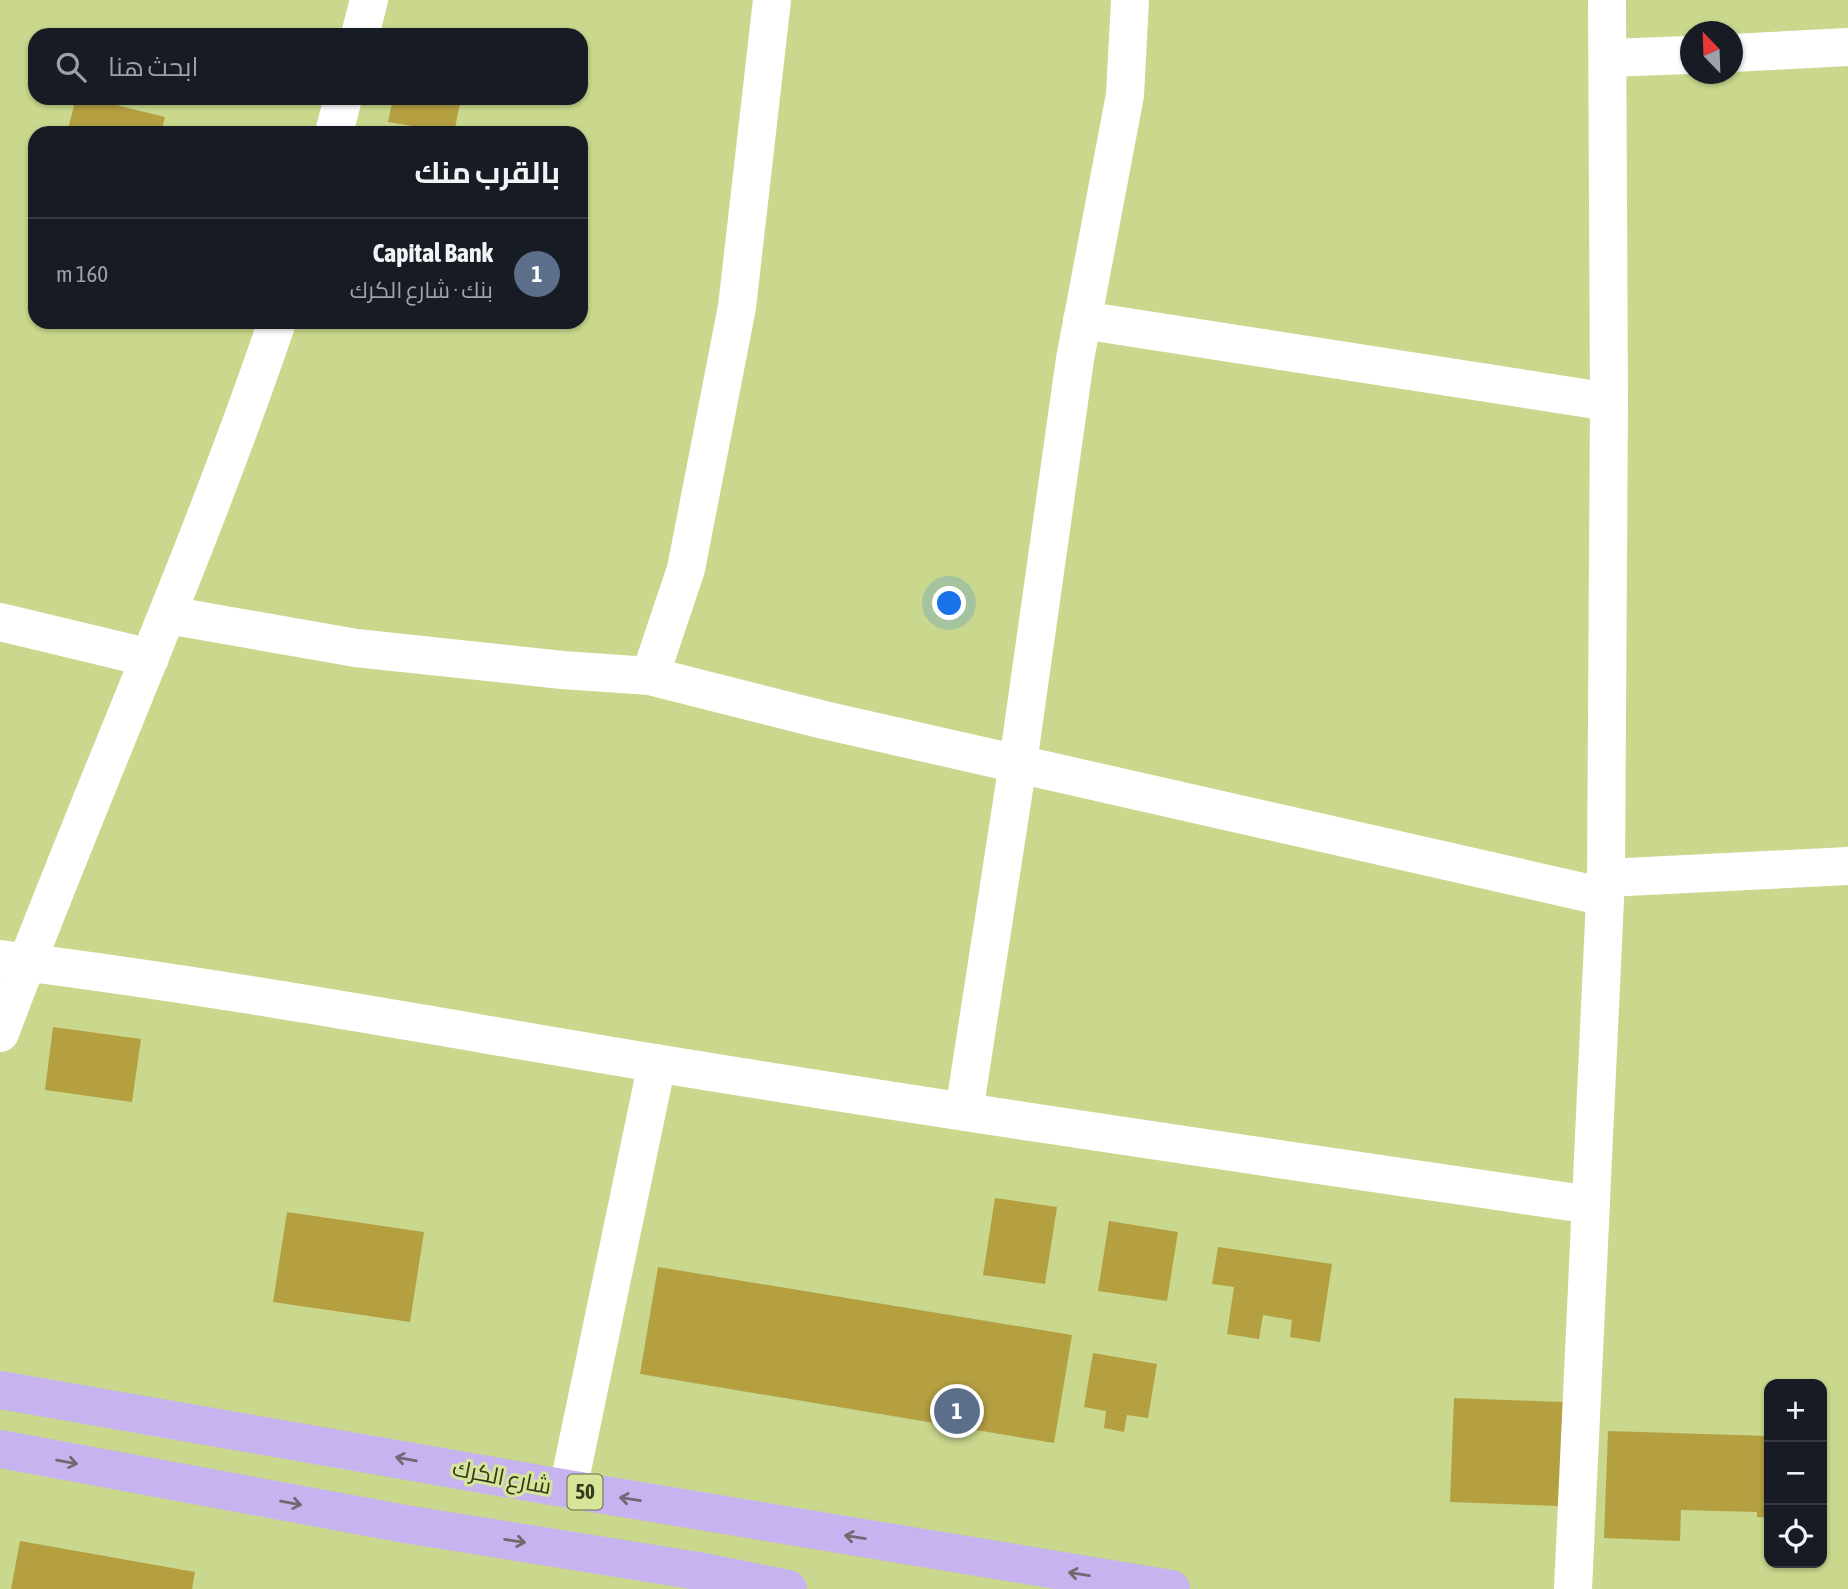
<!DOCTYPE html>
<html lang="ar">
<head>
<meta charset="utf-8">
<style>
	body { margin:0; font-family:"Asap Condensed",Cairo,sans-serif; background:#20242c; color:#f1f3f6; direction:rtl }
	.controls { position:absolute; right:21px; bottom:21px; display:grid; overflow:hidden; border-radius:14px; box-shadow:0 2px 5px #0004 }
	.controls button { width:63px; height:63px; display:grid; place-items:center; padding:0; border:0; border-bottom:2px solid #363941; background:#171b24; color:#f1f3f6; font:35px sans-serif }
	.compass { position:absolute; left:1680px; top:21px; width:63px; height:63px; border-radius:50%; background:#171b24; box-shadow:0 2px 5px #0004; rotate:337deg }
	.you { position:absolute; left:950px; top:604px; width:24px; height:24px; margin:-18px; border:5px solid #fff; border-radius:50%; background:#1a73e8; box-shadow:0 0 0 10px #1a73e833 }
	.badge { display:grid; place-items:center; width:46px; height:46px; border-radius:50%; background:#b39fd6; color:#fff; font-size:23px; font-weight:700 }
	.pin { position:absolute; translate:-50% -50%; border:4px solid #fff; box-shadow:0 2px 7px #0006 }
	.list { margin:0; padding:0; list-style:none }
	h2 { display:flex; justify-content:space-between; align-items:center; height:91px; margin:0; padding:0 28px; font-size:30px }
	h2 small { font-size:23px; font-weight:400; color:#9ea1a6 }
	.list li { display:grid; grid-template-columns:46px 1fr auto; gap:21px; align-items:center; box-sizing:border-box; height:112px; padding:0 28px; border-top:2px solid #363941 }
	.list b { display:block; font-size:26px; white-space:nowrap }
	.list p { margin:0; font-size:23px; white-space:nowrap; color:#9ea1a6 }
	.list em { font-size:23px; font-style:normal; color:#9ea1a6 }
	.icon { flex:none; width:38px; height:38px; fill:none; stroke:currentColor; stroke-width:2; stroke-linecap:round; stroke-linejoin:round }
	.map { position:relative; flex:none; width:1848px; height:1589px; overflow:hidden; direction:ltr }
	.search { position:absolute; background:#171b24; box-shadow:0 2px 5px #0004; left:28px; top:28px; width:560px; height:77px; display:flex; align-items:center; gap:18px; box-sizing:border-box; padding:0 24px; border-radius:21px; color:#9ea1a6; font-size:26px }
	.panel { position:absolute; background:#171b24; box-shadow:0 2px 5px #0004; left:28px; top:126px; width:560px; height:203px; border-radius:21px; direction:rtl }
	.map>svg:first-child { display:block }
	.building { fill:#b4a041 }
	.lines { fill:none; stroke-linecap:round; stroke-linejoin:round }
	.minor { stroke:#fff; stroke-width:38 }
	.major { stroke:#c7b3ef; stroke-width:38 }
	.oneway { stroke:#6f6a70 }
	.labels { text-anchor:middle; stroke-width:6; stroke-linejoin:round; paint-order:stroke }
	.shield { fill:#d6e599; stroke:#656d41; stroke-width:2 }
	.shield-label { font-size:21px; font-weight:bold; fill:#343a1b }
	.street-label { font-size:23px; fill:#343a1b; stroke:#d6e599 }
</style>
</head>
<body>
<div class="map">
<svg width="1848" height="1589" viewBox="0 0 1848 1589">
	<rect width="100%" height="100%" fill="#c9d88d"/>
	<path class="building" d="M76,98H87L165,117L161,133H67Z
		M393,98H461L454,133L388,122Z
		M53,1027L141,1039L132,1102L45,1090Z
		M995,1198L1057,1207L1045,1284L983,1275Z
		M287,1212L424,1232L410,1322L273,1302Z
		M1109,1221L1178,1232L1167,1301L1098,1291Z
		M1218,1247L1332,1264L1320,1342L1290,1337L1292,1320L1263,1315L1259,1339L1227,1334L1234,1287L1212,1284Z
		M658,1267L1072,1335L1054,1443L640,1374Z
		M1093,1353L1157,1364L1148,1418L1127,1415L1124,1432L1104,1428L1106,1411L1084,1407Z
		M1454,1398L1563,1402L1559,1506L1450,1502Z
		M1608,1431L1769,1436V1518L1757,1517V1512L1681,1510L1680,1541L1604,1538Z
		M20,1541L195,1572L192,1589H11Z"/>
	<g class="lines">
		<path class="minor" d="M360,35L369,0
			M1732,53L1848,47
			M1608,58L1690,55
			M334,133L343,98
			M1082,320L1609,402
			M168,615L356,648L562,670L650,676L824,720L1605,897
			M0,622L150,658
			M650,676L686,569L737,307L772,0
			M1606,878L1848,866
			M0,959C219,986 437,1027 655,1063C967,1114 1279,1159 1591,1205
			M0,1033C89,795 195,563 277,322
			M964,1112L1018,763L1075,359L1125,95L1130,0
			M568,1489L657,1063
			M1573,1589L1606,878L1609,402L1607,0"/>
		<path class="major" d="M0,1390L568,1489L1171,1589
			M0,1449L405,1524L698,1571L788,1589"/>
	</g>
	<defs><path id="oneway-shaft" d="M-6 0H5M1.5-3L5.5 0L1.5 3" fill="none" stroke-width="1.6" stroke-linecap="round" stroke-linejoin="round" transform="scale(1.75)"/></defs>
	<g class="oneway">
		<use href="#oneway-shaft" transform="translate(406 1459) rotate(-170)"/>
		<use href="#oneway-shaft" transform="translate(67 1462) rotate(10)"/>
		<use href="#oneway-shaft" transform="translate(630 1499) rotate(-171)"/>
		<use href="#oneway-shaft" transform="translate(291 1503) rotate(10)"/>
		<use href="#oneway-shaft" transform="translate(855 1537) rotate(-171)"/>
		<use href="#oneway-shaft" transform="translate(515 1541) rotate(9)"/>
		<use href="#oneway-shaft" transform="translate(1079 1574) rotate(-171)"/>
	</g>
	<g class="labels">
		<rect class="shield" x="567.5" y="1474.5" width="35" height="35" rx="5"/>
		<g class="shield-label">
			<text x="585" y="1499">50</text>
		</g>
		<g class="street-label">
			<text transform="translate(502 1477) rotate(11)" y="8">شارع الكرك</text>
		</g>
	</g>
</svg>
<div class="controls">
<button>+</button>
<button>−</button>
<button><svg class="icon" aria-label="locate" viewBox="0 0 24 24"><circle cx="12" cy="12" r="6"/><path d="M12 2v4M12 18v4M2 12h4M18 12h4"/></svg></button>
</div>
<svg class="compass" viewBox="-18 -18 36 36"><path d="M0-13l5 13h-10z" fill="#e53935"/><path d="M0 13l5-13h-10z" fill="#9ea1a6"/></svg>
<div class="you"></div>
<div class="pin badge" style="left:957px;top:1411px;background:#5c6f8a">1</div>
<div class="search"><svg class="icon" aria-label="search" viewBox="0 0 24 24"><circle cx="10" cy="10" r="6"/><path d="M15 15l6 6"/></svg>ابحث هنا</div>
<section class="panel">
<h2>بالقرب منك<small></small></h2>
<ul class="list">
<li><span class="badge" style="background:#5c6f8a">1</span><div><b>Capital Bank</b><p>بنك · شارع الكرك</p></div><em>160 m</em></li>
</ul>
</section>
</div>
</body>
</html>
